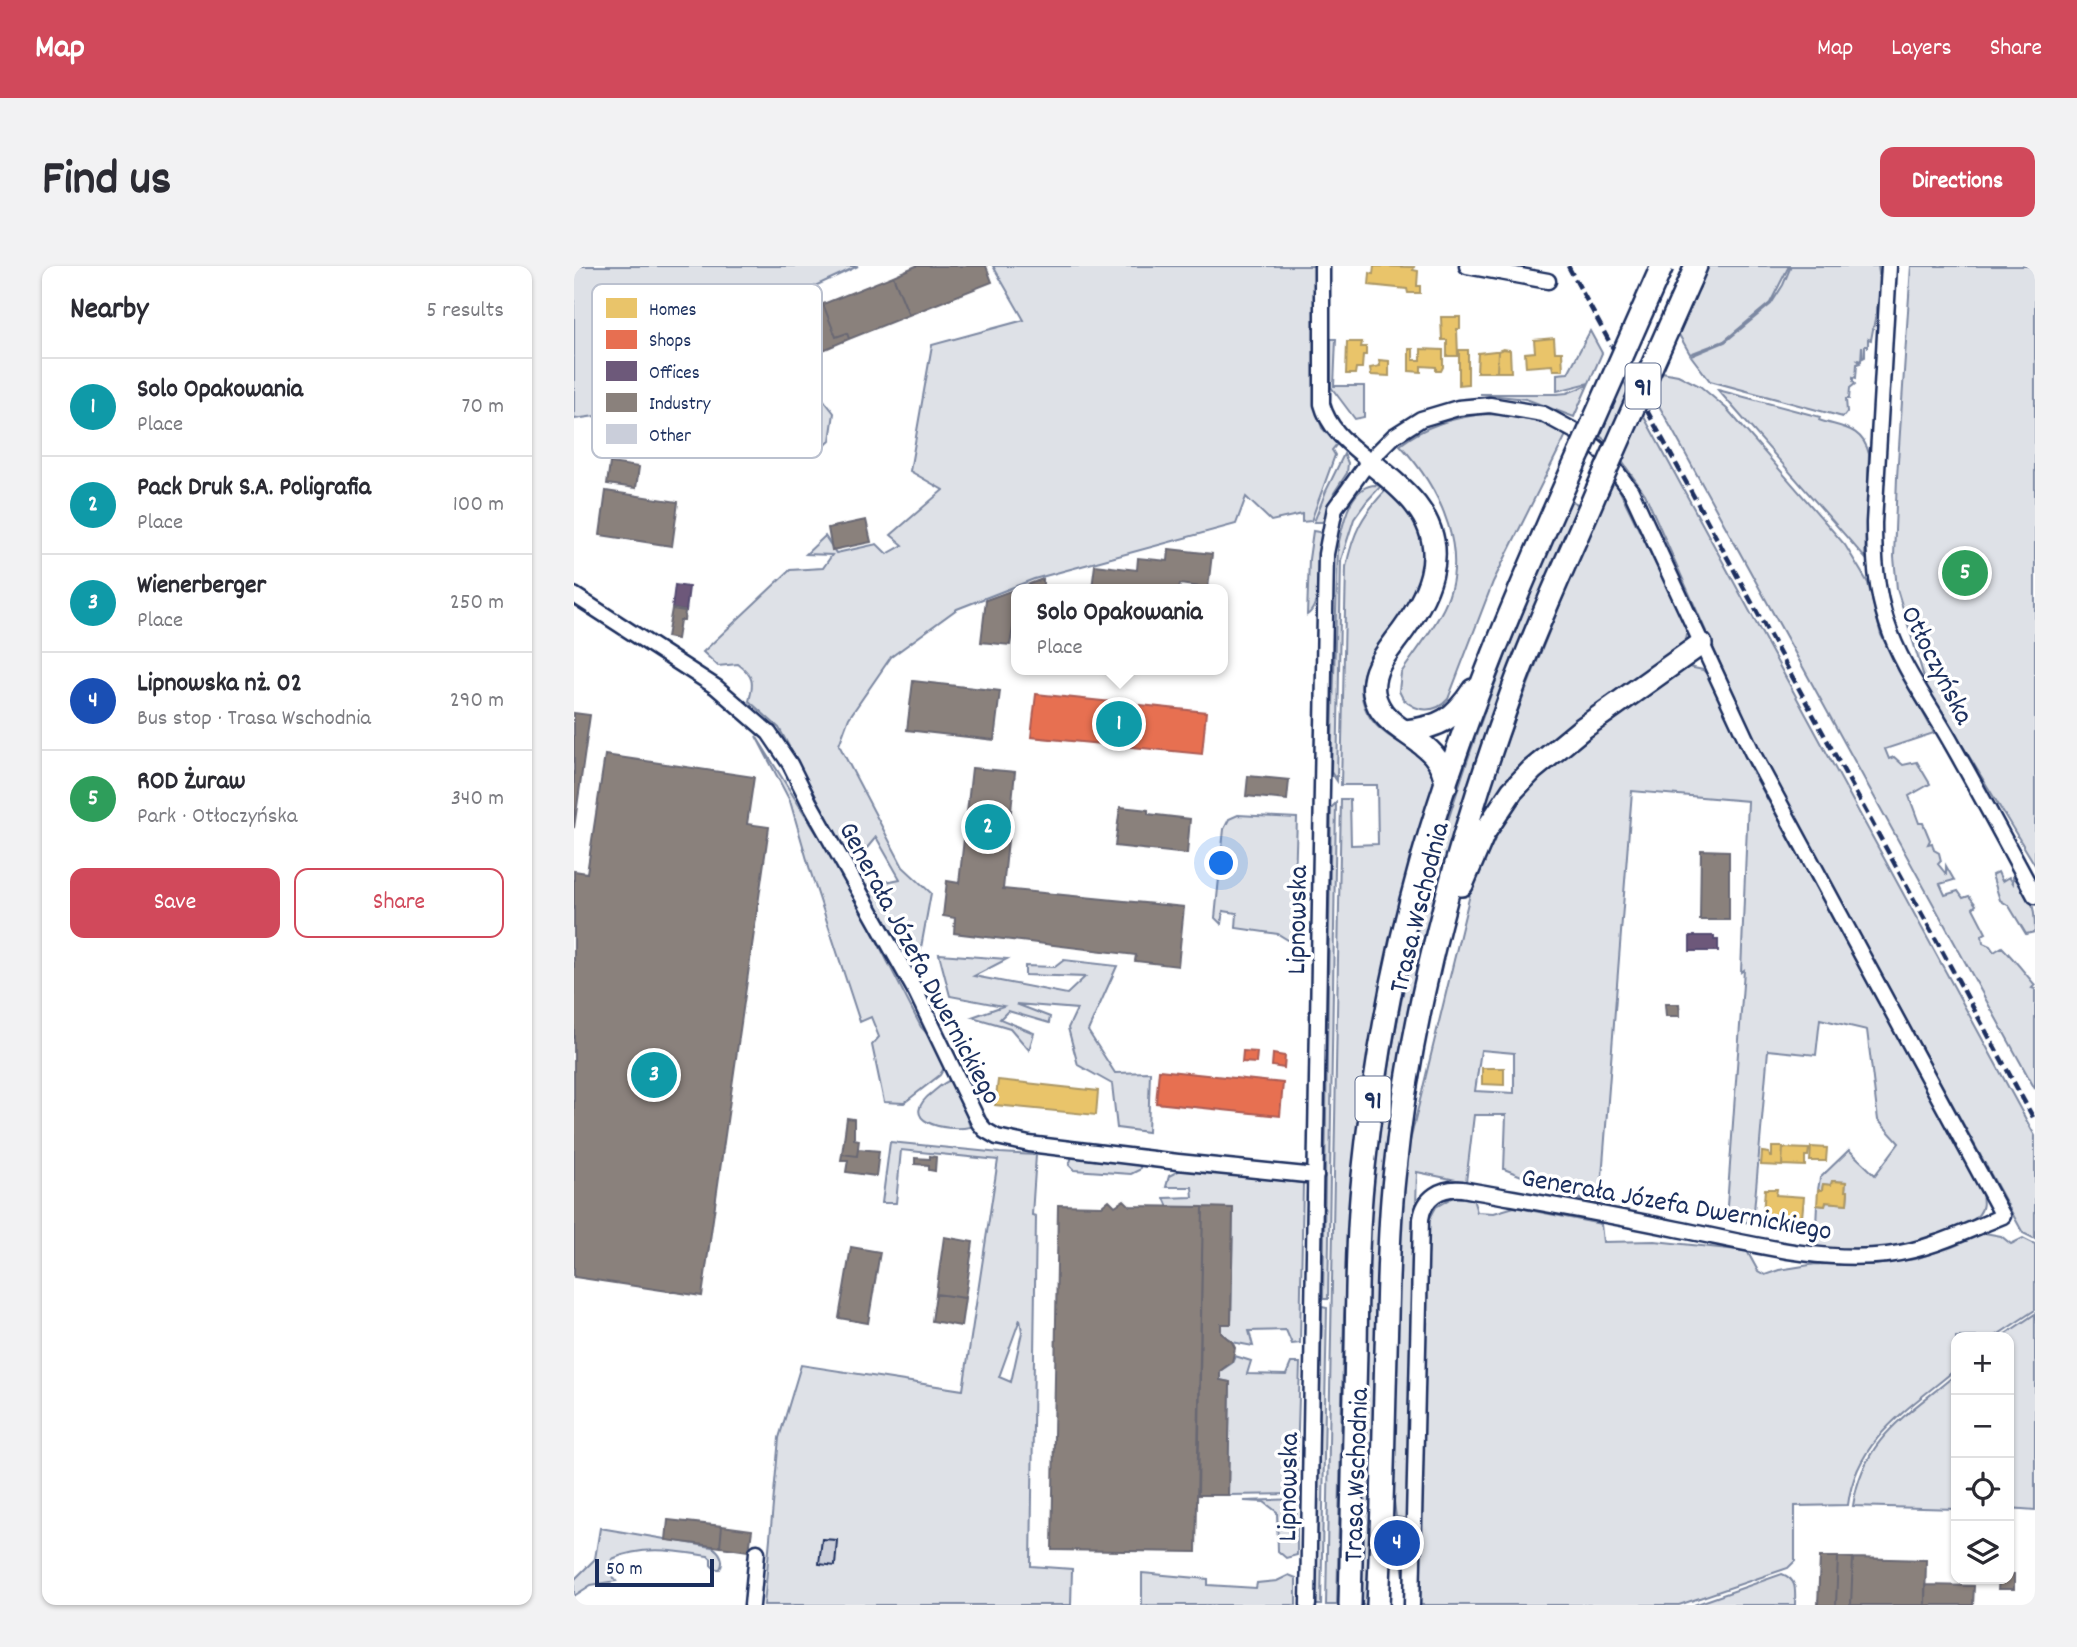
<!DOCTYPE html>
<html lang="en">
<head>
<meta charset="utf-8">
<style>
	body { margin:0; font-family:Dekko,sans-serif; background:#f2f2f3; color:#2b2b33 }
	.controls { position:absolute; right:21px; bottom:21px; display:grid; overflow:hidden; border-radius:14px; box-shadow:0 2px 5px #0004 }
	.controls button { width:63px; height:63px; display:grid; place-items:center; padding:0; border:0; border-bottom:2px solid #e1e1e2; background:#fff; color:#2b2b33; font:35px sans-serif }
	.scale { position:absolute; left:21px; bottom:18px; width:119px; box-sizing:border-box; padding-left:7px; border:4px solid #1b2f5e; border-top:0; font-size:19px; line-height:24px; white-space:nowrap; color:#1b2f5e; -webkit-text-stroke:5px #fff; paint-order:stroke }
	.you { position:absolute; left:648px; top:598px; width:24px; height:24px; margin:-18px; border:5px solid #fff; border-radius:50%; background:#1a73e8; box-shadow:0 0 0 10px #1a73e833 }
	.badge { display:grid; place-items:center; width:46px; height:46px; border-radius:50%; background:#d1495b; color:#fff; font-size:23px; font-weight:700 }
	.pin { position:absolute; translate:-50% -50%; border:4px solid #fff; box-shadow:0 2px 7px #0006 }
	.popup { position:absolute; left:437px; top:318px; width:217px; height:91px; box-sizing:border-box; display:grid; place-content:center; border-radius:14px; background:#fff; filter:drop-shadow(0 2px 5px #0005); font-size:23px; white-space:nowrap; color:#7c7c81 }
	.popup b { font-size:26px; color:#2b2b33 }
	.popup::after { content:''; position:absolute; left:50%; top:100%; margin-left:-14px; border:14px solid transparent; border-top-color:#fff }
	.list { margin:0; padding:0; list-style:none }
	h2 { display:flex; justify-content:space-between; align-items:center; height:91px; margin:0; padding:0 28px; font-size:30px }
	h2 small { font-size:23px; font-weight:400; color:#7c7c81 }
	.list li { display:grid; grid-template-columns:46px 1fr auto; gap:21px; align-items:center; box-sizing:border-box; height:98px; padding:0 28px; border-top:2px solid #e1e1e2 }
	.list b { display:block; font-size:26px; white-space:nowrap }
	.list p { margin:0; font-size:23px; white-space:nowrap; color:#7c7c81 }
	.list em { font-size:23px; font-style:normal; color:#7c7c81 }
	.actions { display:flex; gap:14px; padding:21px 28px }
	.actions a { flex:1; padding:16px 0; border:2px solid #d1495b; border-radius:14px; text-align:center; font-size:24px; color:#d1495b }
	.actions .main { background:#d1495b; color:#fff }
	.icon { flex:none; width:38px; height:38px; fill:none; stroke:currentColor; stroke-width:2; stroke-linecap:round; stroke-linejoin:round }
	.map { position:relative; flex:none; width:1461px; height:1339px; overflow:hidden; border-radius:14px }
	header { display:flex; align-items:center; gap:42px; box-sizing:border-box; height:98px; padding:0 35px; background:#d1495b; color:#fff }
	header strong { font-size:33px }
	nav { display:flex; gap:38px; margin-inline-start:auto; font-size:24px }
	.intro { display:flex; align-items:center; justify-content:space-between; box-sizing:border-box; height:168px; padding:0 42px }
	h1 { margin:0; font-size:49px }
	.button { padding:18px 32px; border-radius:14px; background:#d1495b; color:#fff; font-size:24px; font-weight:700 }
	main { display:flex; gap:42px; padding:0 42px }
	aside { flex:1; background:#fff; border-radius:14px; box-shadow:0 2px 5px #0004 }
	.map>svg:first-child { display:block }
	.green { fill:#dee1e7; stroke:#7c88a2; stroke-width:2; fill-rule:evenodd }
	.homes { fill:#e9c46a; stroke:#ab9766; stroke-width:2 }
	.shops { fill:#e76f51; stroke:#aa5c55; stroke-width:2 }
	.offices { fill:#6d597a; stroke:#544c72; stroke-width:2 }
	.industry { fill:#8a817c; stroke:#696873; stroke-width:2 }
	.building { fill:#caceda; stroke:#1b2f5e; stroke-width:2 }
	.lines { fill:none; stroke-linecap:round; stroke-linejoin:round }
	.street-casing { stroke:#1b2f5e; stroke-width:19 }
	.primary-casing { stroke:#1b2f5e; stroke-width:26 }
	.street { stroke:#fff; stroke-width:14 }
	.primary { stroke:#fff; stroke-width:21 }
	.rail { stroke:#1b2f5e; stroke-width:4.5; stroke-dasharray:10 5; stroke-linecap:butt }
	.primary-bridge-casing { stroke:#1b2f5e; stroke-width:26; stroke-linecap:butt }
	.primary-bridge { stroke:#fff; stroke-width:21 }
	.labels { text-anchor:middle; stroke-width:7; stroke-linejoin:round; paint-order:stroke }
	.shield { fill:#fff; stroke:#5f6d8e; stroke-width:2 }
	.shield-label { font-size:26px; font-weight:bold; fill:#1b2f5e }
	.street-label { font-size:28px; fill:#1b2f5e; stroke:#fff }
	.key { fill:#fff; stroke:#bbc1cf; stroke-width:2 }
	.key-label { font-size:19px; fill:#1b2f5e }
</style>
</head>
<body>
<header>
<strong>Map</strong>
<nav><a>Map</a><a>Layers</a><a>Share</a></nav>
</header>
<div class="intro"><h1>Find us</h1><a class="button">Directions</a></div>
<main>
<aside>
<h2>Nearby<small>5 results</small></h2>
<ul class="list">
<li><span class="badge" style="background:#0f9aa8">1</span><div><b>Solo Opakowania</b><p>Place</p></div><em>70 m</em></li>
<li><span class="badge" style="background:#0f9aa8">2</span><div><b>Pack Druk S.A. Poligrafia</b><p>Place</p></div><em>100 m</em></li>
<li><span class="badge" style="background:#0f9aa8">3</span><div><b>Wienerberger</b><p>Place</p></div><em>250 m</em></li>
<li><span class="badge" style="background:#1a4fb4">4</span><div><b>Lipnowska nż. 02</b><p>Bus stop · Trasa Wschodnia</p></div><em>290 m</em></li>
<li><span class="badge" style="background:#2e9e5b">5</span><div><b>ROD Żuraw</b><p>Park · Otłoczyńska</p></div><em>340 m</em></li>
</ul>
<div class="actions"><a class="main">Save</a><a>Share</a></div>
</aside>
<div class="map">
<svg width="1461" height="1339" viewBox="0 0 1461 1339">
	<rect width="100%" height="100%" fill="#fff"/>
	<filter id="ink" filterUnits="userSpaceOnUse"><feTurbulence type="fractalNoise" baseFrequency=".0143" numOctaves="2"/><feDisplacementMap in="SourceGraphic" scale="14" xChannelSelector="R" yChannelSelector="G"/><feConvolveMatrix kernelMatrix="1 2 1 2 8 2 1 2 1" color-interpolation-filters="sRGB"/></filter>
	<g filter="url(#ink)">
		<path class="green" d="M0,0H284L215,32L206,55L235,115L260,147L256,175L245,185L206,174L179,161L153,127L71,143L0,153Z
			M419,0H740L741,141L748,162L763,178L758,184L761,189L737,255L728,256V248L697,255L672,231L662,258L460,313L383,343L317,391L275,452L265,479L329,601L357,627L342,709L292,620L326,613L302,571L279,599L205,462L175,435C180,417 180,410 164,398L144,400L129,386L216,304L249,302L258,289L232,288L251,270L262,287L303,278L313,288L329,279L317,269L369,224L336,205L358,79L450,54Z
			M1134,0H1215L1196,37L1150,75L1116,88L1104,67Z
			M1217,0H1304L1307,21L1297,74L1294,73V82V79L1291,80V91L1289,92L1288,80L1287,95L1284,94L1286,97L1283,98L1282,112L1279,111V115L1281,118L1276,122L1275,133H1272L1273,146L1269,151L1136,115L1117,90L1151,76L1197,38L1209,19Z
			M1337,0H1461V599L1353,421L1323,323L1320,291L1323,211Z
			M1016,65L1028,87L1015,117L983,125V108L994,107Z
			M757,73H762L760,120H790V151L781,153L757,121Z
			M1088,106L1104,109L1126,120L1153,143L1271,279L1294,317L1307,369L1360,467L1311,483L1315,493L1320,491L1329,499L1343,496L1356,518L1335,530L1345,557H1349L1356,574L1354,578L1358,577L1360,584L1365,587L1367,595L1364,598L1372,608V600L1380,614L1366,618L1371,629L1384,625L1389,632L1395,630L1402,639L1399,642L1412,667L1408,669L1409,677L1416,680L1420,686L1428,681C1440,693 1450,706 1461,719L1458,722L1461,723V823L1078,127Z
			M1049,114L1056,126L1033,176L1025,169Z
			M1014,119L1000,151L952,133L906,128H983L993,127Z
			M1144,124L1246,151L1245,154C1267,162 1288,160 1295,188L1291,292Z
			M910,148C940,149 966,155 993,167L919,316L874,433C861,448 843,446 829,433L825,425L827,407C840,388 855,369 866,349C900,291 867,223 826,179C852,159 878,152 910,148Z
			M1069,149L1461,870V973L1449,967L1186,487L1071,228L1047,194Z
			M770,188L774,197L773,207L760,227L753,252L748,256H740L752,225Z
			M1040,213L1114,364L1111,379L991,465L896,581C937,455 986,334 1040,213Z
			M802,219L807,220L793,235L780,253L767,294L763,515L757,506L764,280C769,259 775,219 802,219Z
			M812,224C819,229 827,235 832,242C856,274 854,315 830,347C809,375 773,406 793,446C805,470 835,481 856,494L861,519L778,941L770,1050L763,1339H752L767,533H776L777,579L804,578L803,519H767L772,301C779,267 788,249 812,224Z
			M996,234L1007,240L840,737L796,1339H784C788,1167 785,991 812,820C844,613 912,426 996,234Z
			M739,265L745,266L748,269C746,288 749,339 733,349L735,293Z
			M1115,401L1129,404L1134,409L1177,503L1408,927C1409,935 1410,942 1405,948C1391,967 1315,984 1291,984C1274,984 1258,982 1241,981L1243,939L1251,940L1252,936L1273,938L1274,926L1271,925L1272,916L1258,915L1257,919L1249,918L1248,924H1244L1246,912L1275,884L1301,909L1325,877L1304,854L1293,764L1246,753L1242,789L1194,784L1179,957L1152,954L1170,704L1167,706L1174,535L1058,525L1026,937L1008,934L930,903L932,849H900L892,916L843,906L831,1316L828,1297L829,1252L822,1251L816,1205L829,904L898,620L936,542L978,496L1107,402ZM907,784L940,787V827L901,825Z
			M182,470L273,616L347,761L368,784L370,802L366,809L330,837L310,836L298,779L305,771L297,751L286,756L236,604L216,535Z
			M762,537L754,1033H749L757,542Z
			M664,549L723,552L719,677L704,668L662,662L663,647L649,645L647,658L641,652L650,563L655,553Z
			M1424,606L1428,615L1435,611L1439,617V610C1458,633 1461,637 1461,666L1452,668L1435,640L1426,634L1418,609Z
			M365,688L433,693L400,710L493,728L511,711L451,709V700L481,701L490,694L543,700L514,765L541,807L576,806L574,866L543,862L538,818L504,799L494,762L503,743L442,738L476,751L475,757L434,745L426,753L460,767L455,784L436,762L398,751L429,740L376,730Z
			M377,814L383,820L396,861C371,866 321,855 359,826C365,821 370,816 377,814Z
			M316,876L426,887L462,889L458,949L462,950L457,1300L498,1303L497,1339H190L205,1172L227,1099L389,1124L424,894L327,884L322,937H308ZM446,1053L448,1066L437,1116L425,1111Z
			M498,891H502L567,899L565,904L557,908L500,904L495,899Z
			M608,903L729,917L726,1077L718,1078L712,1064L675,1065L679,1080L658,1076L647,1067V1058H657L659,943L594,941L590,932L619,931L618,921H592L595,910Z
			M879,931L899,933L903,946L920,947L940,941L1027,958L1029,976L1081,975L1173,985L1184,1005L1191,1009L1205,1004L1242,998L1301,999L1341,993L1378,981L1411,967L1427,970L1437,978L1449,972L1461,978V1044L1420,1071H1382V1103C1335,1143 1282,1173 1274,1239L1221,1240V1295L1214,1302L1105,1339H845L854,956L862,941Z
			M748,1041L753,1042L747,1339H741Z
			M1461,1048V1244L1435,1242V1071H1427Z
			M661,1090L677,1095L673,1108L712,1109L717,1097H726L722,1228L654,1229L656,1116L646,1114V1105L658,1097Z
			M1382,1108V1243L1279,1240C1289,1171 1334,1149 1382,1108Z
			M723,1233V1289L712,1292L704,1285L703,1246L690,1236L670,1235Z
			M26,1262L138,1281C146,1285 151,1295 146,1303H141L137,1299V1293L134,1290C101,1285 69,1279 38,1293L34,1305L42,1315L17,1319L0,1330V1314L21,1293Z
			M568,1307L634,1313V1319L682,1322L683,1317L703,1315L715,1309L722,1312V1339H568Z
			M1208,1308C1224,1314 1221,1325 1221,1339H1120Z"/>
		<path class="homes" d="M800,0L840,1L839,4L844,5L843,20H846V27H834L833,23L795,19L796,7L799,8Z
			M867,51H886V63H883L884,90H873V74H868Z
			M980,72L981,86H988L989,104H979L978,99L952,101L951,87L961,86L960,74Z
			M773,76H788L787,81H792V89H789L788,102H782L781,108H772Z
			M835,83H839V94H847V83L869,84V101L867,105H862V101L847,100V106L835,105Z
			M929,83L936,84L937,106H923L924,85Z
			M885,84H894V118L885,119Z
			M921,85H924L923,106H903L904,87Z
			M805,94L815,95V110L797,109L796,102L806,100Z
			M908,802H930V819L908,818Z
			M424,814L524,825L522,849L421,839Z
			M1198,881H1209L1208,900L1187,899L1188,886L1195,887L1196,891H1198Z
			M1237,881L1253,882L1252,895H1236Z
			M1209,882L1235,883L1234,890H1231V900L1208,899Z
			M1258,915L1272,916L1271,925H1274L1273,938L1252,936L1251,940L1243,939L1244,924H1248L1249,918L1257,919Z
			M1191,923H1203L1202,929L1230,931L1228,951L1196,949L1194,952H1191L1189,948Z"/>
		<path class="shops" d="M462,428L632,446L628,488L457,471Z
			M669,785L683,786L682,797L668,796Z
			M699,788L711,790L710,802L698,800Z
			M585,804L709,817L706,850L582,837Z"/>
		<path class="offices" d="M101,319L115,321L112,345L98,343Z
			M1116,670H1140V674H1144V685H1116Z"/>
		<path class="industry" d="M342,0H412L418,16L335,49L319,10Z
			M319,10L335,49L275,73L273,67L262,71L249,38Z
			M249,38L262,71L273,67L275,73L240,88L224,48Z
			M36,197L65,201L62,222L33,218Z
			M32,225L104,236L98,280L26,269Z
			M292,254L297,276L258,284L254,262Z
			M595,283L638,288L634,322L606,318L605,323L518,322L521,299L563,304L564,292L594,295Z
			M469,313V323H442V345L436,379L407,376L412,334Z
			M98,343L111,345L110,354H106L103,373L93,371Z
			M339,415L426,425L420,474L333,464Z
			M0,447L16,449L0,562Z
			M31,489L180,511L173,558L195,561L128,1030L0,1011V605L13,607Z
			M398,502L441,506L429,623L610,641L604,700L561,695L562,689L380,667L381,652L369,650L373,615L385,617Z
			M674,510L715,514L713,534L672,530Z
			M546,541L574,544V548L616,553L613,588L541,580Z
			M1127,584L1155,585V654H1126Z
			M1091,738H1105L1106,750H1092Z
			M273,852L280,853V873L285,874L283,890L268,888Z
			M284,883L305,885L302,910L272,906L274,894H267L268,888L283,890Z
			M356,890L362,891L361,905L355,904V899L341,898V892L356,893Z
			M535,934L541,940L550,934L556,940L629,941L622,1286L478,1284L484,939L528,940Z
			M629,941L659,942L657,1058H647V1067L658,1076L661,1082L658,1096L646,1105V1114L656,1116L654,1229H624Z
			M370,971L399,976L391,1032L362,1028Z
			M277,981L306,986L294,1057L265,1052Z
			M362,1028L391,1032L387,1060L358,1055Z
			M94,1254L148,1260L146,1281L92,1274Z
			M148,1260L178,1264L175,1285L146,1281Z
			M1246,1291H1264L1262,1339H1244Z
			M1264,1291L1279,1292L1277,1339H1262Z
			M1279,1292L1352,1294L1351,1339H1277Z
			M1435,1308H1440V1323H1424L1425,1313H1435Z
			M1351,1319L1400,1320L1399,1339H1351Z"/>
		<path class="building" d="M248,1273L263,1274L261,1300L245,1298Z"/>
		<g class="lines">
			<defs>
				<path id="street" d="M893,0L974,15
					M1315,0L1300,257C1300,292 1302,324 1313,357C1327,401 1357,440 1379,480C1407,529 1434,580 1461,630
					M795,195L820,170L847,153L884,142L916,139L969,148L1008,169L1028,186L1057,225L1178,486L1429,950C1391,966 1354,984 1313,989C1243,997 1171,976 1103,963C1032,948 960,936 888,923C867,921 850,931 847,953L838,1339
					M0,329L142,421L195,467L216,498L235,536L342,726L405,857L411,864L423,871L455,878L604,896L742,910
					M178,1339L183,1286
					M734,1339L752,288L761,242L795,195C775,178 755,164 748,138V0"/>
				<path id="primary" d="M1115,16L1122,0
					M795,195C811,209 829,222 842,239C879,286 853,334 822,374C810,390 797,406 800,427C808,471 868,468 872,520
					M832,465C866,461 880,453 899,424
					M888,619L910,567L938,525L958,504L1009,462L1127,378
					M776,1339C778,1254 780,1168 782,1083C783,1025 783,967 789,910C800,804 819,696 848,593C888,454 946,320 1005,188
					M804,1339C809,1243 810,1147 813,1051C814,1005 815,958 820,912C836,748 880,586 936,431C961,361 994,293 1023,224"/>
			</defs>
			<use href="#street" class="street-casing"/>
			<use href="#primary" class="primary-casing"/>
			<use href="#street" class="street"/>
			<use href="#primary" class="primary"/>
			<path class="rail" d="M994,0L1461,855"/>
			<defs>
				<path id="primary-bridge" d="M1005,188L1088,0
					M1023,224L1115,16"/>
			</defs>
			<use href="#primary-bridge" class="primary-bridge-casing"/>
			<use href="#primary-bridge" class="primary-bridge"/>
		</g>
	</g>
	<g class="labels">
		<g class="shield">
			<rect x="1051.5" y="97.5" width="35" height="45" rx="5"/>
			<rect x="781.5" y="810.5" width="35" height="45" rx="5"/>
		</g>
		<g class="shield-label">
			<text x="1069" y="129">91</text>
			<text x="799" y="842">91</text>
		</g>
		<g class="street-label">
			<text transform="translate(1365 398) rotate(63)" y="10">Otłoczyńska</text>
			<text transform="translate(843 641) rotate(-76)" y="10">Trasa Wschodnia</text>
			<text transform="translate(721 654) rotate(-89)" y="10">Lipnowska</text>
			<text transform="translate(348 696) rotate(62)" y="10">Generała Józefa Dwernickiego</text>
			<text transform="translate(1103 936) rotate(10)" y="10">Generała Józefa Dwernickiego</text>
			<text transform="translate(780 1209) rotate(-88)" y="10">Trasa Wschodnia</text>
			<text transform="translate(712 1221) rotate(-89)" y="10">Lipnowska</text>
		</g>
	</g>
	<rect x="18" y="18" width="230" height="174" rx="10" class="key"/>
	<rect x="32" y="32" width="31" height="20" fill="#e9c46a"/>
	<rect x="32" y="64" width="31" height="19" fill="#e76f51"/>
	<rect x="32" y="95" width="31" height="20" fill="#6d597a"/>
	<rect x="32" y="127" width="31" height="19" fill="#8a817c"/>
	<rect x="32" y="158" width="31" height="20" fill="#caceda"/>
	<g class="key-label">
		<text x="75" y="49">Homes</text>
		<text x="75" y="80">Shops</text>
		<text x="75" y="112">Offices</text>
		<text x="75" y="143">Industry</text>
		<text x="75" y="175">Other</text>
	</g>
</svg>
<div class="controls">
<button>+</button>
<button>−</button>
<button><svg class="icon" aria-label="locate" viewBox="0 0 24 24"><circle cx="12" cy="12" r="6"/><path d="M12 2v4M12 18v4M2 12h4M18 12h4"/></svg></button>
<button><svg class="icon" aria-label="layers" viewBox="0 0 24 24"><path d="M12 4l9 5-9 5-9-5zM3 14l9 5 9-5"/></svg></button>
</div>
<div class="scale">50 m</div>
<div class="you"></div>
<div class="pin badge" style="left:545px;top:458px;background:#0f9aa8">1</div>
<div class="popup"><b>Solo Opakowania</b>Place</div>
<div class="pin badge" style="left:414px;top:561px;background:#0f9aa8">2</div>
<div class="pin badge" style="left:80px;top:809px;background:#0f9aa8">3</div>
<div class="pin badge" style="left:823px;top:1277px;background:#1a4fb4">4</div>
<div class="pin badge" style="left:1391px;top:307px;background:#2e9e5b">5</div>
</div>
</main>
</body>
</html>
